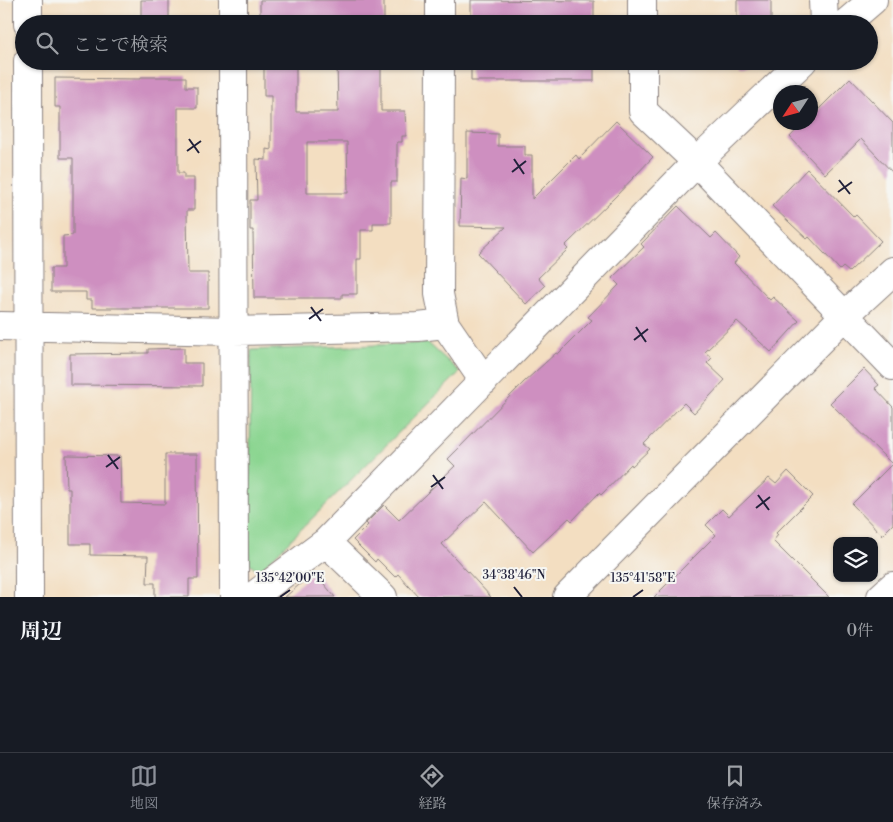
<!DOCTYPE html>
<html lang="ja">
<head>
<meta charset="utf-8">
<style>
	body { margin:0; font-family:"Libre Bodoni","Noto Serif JP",serif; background:#242831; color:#f1f3f6 }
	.controls { position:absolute; right:15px; bottom:15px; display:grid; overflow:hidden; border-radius:10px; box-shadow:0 1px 4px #0004 }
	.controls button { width:45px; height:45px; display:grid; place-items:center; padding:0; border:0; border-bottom:1px solid #363941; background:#171b24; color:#f1f3f6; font:25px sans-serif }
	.compass { position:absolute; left:773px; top:85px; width:45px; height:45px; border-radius:50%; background:#171b24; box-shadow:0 1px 4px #0004; rotate:234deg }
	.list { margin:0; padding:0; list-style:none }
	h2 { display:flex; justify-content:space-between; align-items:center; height:65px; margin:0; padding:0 20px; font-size:21px }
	h2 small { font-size:16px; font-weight:400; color:#9ea1a6 }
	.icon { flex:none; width:28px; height:28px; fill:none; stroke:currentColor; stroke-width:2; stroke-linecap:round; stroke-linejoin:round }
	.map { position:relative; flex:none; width:893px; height:597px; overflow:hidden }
	.search { position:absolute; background:#171b24; box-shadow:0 1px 4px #0004; left:15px; right:15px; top:15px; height:55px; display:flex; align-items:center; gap:12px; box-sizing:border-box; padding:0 18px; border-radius:28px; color:#9ea1a6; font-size:19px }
	.sheet { height:155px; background:#171b24 }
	nav { display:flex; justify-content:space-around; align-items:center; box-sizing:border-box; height:70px; border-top:1px solid #363941; background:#171b24; font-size:14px; color:#9ea1a6 }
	nav a { display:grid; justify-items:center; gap:2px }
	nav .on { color:#8c9099 }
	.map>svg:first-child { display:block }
	.green { fill:#8bd591; stroke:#567c66 }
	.building { fill:#ce8fc0; fill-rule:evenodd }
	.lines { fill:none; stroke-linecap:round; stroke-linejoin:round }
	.minor-casing { stroke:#8a807e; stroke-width:30 }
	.minor { stroke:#fff; stroke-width:28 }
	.ticks { fill:none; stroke:#22223b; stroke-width:2 }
	.ticks-label { font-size:12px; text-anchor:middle; fill:#22223b; stroke:#f6f6f2; stroke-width:4; stroke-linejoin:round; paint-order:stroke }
</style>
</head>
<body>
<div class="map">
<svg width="893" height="597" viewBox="0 0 893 597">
	<rect width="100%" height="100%" fill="#f6f6f2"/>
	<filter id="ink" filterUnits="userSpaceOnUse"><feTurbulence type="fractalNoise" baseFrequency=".02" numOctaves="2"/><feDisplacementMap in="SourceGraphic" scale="10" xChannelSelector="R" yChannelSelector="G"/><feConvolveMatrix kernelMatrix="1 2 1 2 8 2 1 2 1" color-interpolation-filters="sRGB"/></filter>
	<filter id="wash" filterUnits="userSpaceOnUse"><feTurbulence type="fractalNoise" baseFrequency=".0096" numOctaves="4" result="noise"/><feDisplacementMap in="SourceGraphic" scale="20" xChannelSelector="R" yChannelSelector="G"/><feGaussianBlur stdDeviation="1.12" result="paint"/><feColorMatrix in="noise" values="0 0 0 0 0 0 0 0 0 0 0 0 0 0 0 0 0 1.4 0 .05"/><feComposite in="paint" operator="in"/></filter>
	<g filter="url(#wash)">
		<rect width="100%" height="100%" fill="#f3dec1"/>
		<path class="green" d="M428,343L460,372L259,571L249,563L251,350Z"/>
		<g id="blocks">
			<path class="building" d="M141,0H169V24H141Z
				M260,0H384V24H260Z
				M471,0L594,1V24H471Z
				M737,0H771V24H737Z
				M264,61H296V112H338L337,61H381V111H405L406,136H402V142H397V182H391V223H373V230H361V259H357V294H342V298H254L253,230H250V200H257L256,159L266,160V149L271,150V96H264ZM307,142H347L348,193H307Z
				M471,61H594V81H471Z
				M737,61H761V66H737Z
				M141,77H186V87H197V108H178V173H184V178H194V210H187L188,273H208V308H92V300H86V292H51V268H63V236L73,235V158H60V107H55V78L141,79Z
				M850,78L893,123V173L861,139L825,174L790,137L804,122H810V118Z
				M616,121L653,157L616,196L565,246L568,249L538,278L545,286L526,304L478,253L506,227L460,226L461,178L467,179V133L498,134V146H525V155H532V199L576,155L579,159Z
				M807,169L854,217L856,215L881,241L849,272L843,267L840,270L809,237L807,239L772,206Z
				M678,206L711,238L716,233L739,257L734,263L770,300L773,297L799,321L771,352L737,321L705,352L712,358L707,363L725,380L694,413L684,403L644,444L650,449L632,466L631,464L601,495L599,493L572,521L569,518L533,552L486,502L442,544L491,597H419L398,574L395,577L377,559L375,562L353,540L368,525L366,523L384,505L399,520L455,466L448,459L524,382L556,353L558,354L592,320L588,317L619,285L612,278L644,247L641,244Z
				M184,348V363H202V386L70,385V354L148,353V349Z
				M864,369L879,385L875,388L893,407V524L882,535L852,504L892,464L830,403Z
				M165,454H197L198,579H189V597H155V583H147L148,556L90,555V544H70V489H67L66,455L120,456L121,503L165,504Z
				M788,471L813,496L776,533L778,535L773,541L829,597H654L716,535L706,525L722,509L729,516L769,478L776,484Z
				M314,572L335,597H285Z"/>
		</g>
	</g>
	<g filter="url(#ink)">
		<use href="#blocks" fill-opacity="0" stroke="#8a807e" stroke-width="1"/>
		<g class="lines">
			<defs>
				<path id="minor" d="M28,0V24
					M233,0V24
					M642,0V24
					M823,0L824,24
					M440,24V0
					M845,24L873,0
					M28,61L29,597
					M233,61L234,597
					M440,61L439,294L445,324L484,381
					M643,61V111L697,162L893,366
					M0,326L233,331L418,327L445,324
					M326,542L383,597
					M252,597L326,542L697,162L803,61
					M567,597L844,316L893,271
					M881,597L893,586"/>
			</defs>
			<use href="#minor" class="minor-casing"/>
			<use href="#minor" class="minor"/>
		</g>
	</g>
	<path class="ticks" d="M189,139L199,153M187,151L201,141M514,159L524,174M512,172L526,161M839,180L850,194M838,192L852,182M311,307L321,321M309,319L323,309M636,327L646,342M634,340L648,329M108,455L118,469M106,467L120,457M433,475L443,489M431,487L445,477M758,495L769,510M756,508L770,497M514,587L522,597M280,597L290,590M633,597L643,590"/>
	<g class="ticks-label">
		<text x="514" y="579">34°38'46"N</text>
		<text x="290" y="582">135°42'00"E</text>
		<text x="643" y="582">135°41'58"E</text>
	</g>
</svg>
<div class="controls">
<button><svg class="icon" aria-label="layers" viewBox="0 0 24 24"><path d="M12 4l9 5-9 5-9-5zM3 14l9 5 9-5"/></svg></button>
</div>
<svg class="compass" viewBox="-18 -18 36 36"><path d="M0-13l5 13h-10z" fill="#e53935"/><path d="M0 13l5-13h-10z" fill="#9ea1a6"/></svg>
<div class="search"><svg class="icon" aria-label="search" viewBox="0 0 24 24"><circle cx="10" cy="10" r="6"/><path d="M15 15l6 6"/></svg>ここで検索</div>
</div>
<section class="sheet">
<h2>周辺<small>0件</small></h2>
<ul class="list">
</ul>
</section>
<nav>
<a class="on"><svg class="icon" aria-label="map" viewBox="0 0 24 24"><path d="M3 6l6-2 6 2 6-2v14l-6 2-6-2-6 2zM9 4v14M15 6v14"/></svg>地図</a>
<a><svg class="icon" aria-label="directions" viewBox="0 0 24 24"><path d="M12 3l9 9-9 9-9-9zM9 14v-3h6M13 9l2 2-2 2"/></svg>経路</a>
<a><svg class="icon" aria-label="saved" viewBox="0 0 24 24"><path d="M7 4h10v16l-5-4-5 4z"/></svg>保存済み</a>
</nav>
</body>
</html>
